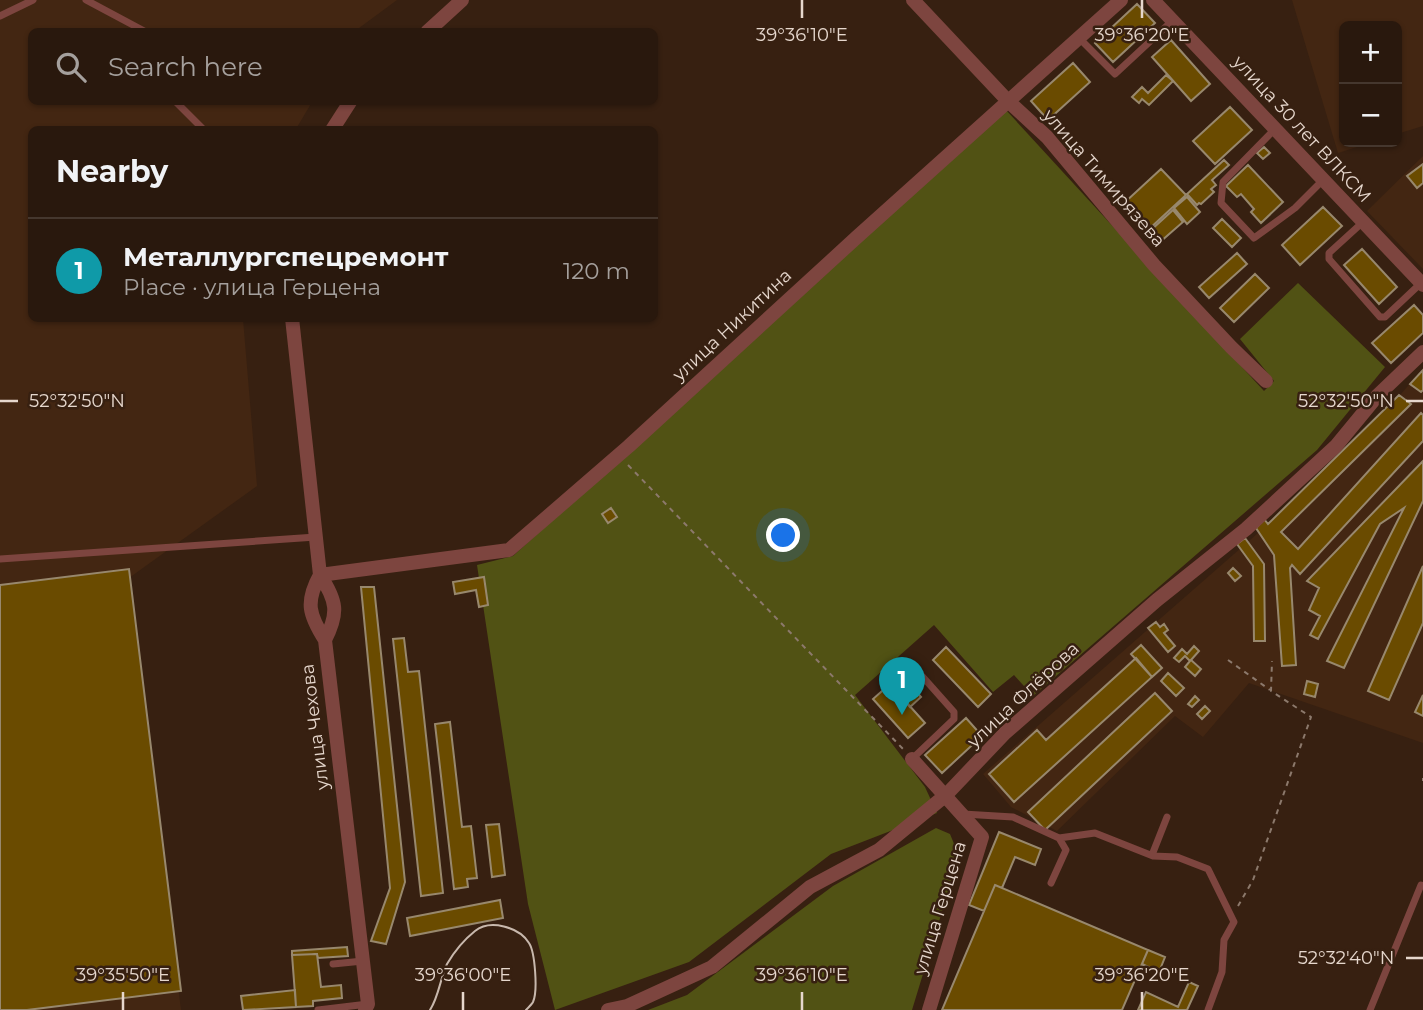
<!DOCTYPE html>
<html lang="en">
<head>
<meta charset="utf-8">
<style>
	body { margin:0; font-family:Montserrat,sans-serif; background:#35251b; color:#f1f3f6 }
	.controls { position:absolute; right:21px; top:21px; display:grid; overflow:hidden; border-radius:10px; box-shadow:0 2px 5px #0004 }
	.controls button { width:63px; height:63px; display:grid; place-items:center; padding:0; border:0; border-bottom:2px solid #45372e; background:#29180d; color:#f1f3f6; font:35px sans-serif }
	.you { position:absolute; left:784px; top:536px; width:24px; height:24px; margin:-18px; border:5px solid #fff; border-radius:50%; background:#1a73e8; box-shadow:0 0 0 10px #1a73e833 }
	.badge { display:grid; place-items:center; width:46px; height:46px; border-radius:50%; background:#0f766e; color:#fff; font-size:23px; font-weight:700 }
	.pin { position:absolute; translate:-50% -58px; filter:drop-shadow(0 2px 4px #0008) }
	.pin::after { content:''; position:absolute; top:37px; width:24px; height:21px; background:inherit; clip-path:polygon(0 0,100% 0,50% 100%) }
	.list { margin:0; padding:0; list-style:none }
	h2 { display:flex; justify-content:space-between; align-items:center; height:91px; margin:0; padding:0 28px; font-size:30px }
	h2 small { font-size:23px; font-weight:400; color:#a5a09d }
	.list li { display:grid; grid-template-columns:46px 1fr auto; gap:21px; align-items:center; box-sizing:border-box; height:105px; padding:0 28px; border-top:2px solid #45372e }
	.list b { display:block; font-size:26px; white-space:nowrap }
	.list p { margin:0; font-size:23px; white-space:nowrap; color:#a5a09d }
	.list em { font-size:23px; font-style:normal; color:#a5a09d }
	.icon { flex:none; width:38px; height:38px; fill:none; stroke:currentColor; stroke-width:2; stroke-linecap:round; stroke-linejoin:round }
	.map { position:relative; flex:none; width:1423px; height:1010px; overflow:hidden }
	.search { position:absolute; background:#29180d; box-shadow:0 2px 5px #0004; left:28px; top:28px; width:630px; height:77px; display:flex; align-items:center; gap:18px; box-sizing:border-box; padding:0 24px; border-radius:10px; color:#a5a09d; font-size:26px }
	.panel { position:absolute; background:#29180d; box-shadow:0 2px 5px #0004; left:28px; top:126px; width:630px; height:196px; border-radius:10px }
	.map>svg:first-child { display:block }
	.built { fill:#432612 }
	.green { fill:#515214 }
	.building { fill:#6a4b00; stroke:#98886d; stroke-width:2 }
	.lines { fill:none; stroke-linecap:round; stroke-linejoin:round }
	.path { stroke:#8c796c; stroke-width:2; stroke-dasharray:5 5; stroke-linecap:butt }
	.lane { stroke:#7d453f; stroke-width:7 }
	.street { stroke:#7d453f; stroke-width:14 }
	.tram { stroke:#c8b8ad; stroke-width:2 }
	.ticks { fill:none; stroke:#e6d7cd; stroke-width:2.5 }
	.labels { text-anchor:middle; stroke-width:5; stroke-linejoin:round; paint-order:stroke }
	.street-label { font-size:18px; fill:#e6d7cd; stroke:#372011 }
	.ticks-label { font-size:18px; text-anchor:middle; fill:#e6d7cd; stroke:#372011; stroke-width:5; stroke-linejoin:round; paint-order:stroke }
</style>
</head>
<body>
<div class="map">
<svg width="1423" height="1010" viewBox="0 0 1423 1010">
	<rect width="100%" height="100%" fill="#372011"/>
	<path class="built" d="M0,0H397L355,31L32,32V102H312L296,129L32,130V318L243,319L257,486L129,578L181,1010H0Z
		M1292,0H1423V126L1397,134V26H1344V142H1373L1338,153Z
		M1423,156V269L1367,211Z
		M1423,369V743L1249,683L1203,737L1175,716L1057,831L1011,807L983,774L1346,456Z"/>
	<path class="green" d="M1006,110L1264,391L1274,381L1240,339L1298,283L1385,367L1317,450L1033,696L1014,675L993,692L934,625L855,695L925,787L937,813L831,854L689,962L555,1010L528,904L477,565L513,556Z
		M936,828L950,834L959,856L912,1010H648L687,995L833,886Z"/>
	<path class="building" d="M1137,4L1155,23L1113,62L1095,43Z
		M1171,40L1210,84L1191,101L1152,57Z
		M1073,63L1090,82L1048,120L1031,101Z
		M1166,75L1173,81L1149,105L1142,99L1139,103L1132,97L1142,87L1148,93Z
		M1230,107L1252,130L1215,164L1193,141Z
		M1264,147L1270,153L1263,159L1257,153Z
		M1224,160L1229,165L1212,180L1216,185L1211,189L1214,192L1201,204L1199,203L1197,205L1187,194Z
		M1423,164V183L1417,188L1407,176Z
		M1248,165L1283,202L1261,223L1251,212L1254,209L1241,194L1237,197L1226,186Z
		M1161,169L1186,195L1148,230L1123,204Z
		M1187,197L1200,212L1187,224L1174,208Z
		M1323,207L1342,226L1300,265L1282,245Z
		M1173,210L1183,222L1160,242L1150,231Z
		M1222,219L1241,238L1232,247L1213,228Z
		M1362,249L1397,287L1379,304L1344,265Z
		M1237,253L1247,264L1209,298L1199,287Z
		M1255,274L1269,288L1234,322L1220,308Z
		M1414,305L1423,315V333L1391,363L1372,343Z
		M1423,370V390L1421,392L1410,384Z
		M1399,395L1411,404L1281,532L1298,549L1421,413L1423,415V441L1300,574L1292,565L1290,568L1296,665L1282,666L1274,555L1256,528L1264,519L1268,524Z
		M1423,461V501L1344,668L1327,661L1404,508L1380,524L1318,639L1310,635L1320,616L1309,610L1319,588L1307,581Z
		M611,508L617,517L608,523L602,514Z
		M1245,538L1264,564L1265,641H1254L1253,566L1237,544Z
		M1423,566V623L1389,700L1368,691Z
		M1233,568L1241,576L1235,581L1228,573Z
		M129,569L181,991L27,1010H0V585Z
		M484,577L488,605L479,607L476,590L455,594L453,582Z
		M361,587H374L405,882L386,944L371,941L390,888Z
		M1156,622L1160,627L1164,624L1168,630L1164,633L1175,646L1168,652L1148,628Z
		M404,638L408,672L419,671L443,893L421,896L393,639Z
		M1141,645L1162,668L1152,677L1131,654Z
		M1194,646L1199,651L1191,660L1201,669L1195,676L1185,667L1190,661L1185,656L1179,662L1174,658L1182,649L1187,654Z
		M946,647L991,694L978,707L933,660Z
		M1136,658L1152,677L1014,802L989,774L1037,730L1046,740Z
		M1168,673L1184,688L1176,696L1161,681Z
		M901,674L921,697L910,707L890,684Z
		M1307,681L1318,684L1315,697L1304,694Z
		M890,684L925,723L908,738L873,699Z
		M1155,693L1172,711L1045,830L1028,812Z
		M1423,695V716L1415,712Z
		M1195,696L1199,700L1192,707L1188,704Z
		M1205,706L1210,711L1202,719L1197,714Z
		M966,718L982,736L942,773L925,755Z
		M450,722L462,827L471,826L477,878L467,879L468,887L454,889L435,724Z
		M499,824L505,875L492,877L486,825Z
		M999,832L1041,849L1035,865L1015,857L1002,888L995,885L984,911L969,905Z
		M995,885L1148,950L1122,1010H942Z
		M500,900L503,918L410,936L407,918Z
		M347,947L348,956L318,958L317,954L292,955V951Z
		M1148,950L1165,957L1159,972L1142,964Z
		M317,954L321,987L341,985L342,998L313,1001V1006L296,1007L292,955Z
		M1189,982L1198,986L1187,1010H1138L1146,992L1178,1007Z
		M295,990L296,1007L243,1010L241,996Z"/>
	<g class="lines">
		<path class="path" d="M628,465L904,750
			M1228,660L1270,690
			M1423,778V781
			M1238,906L1253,880L1311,717L1271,691L1272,661"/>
		<path class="lane" d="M86,0L146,32
			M0,16L33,0
			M1079,38L1115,74L1172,21
			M176,102L204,130
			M1275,129L1223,182L1221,203L1254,238L1295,208L1323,180
			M1363,222L1329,253V259L1380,317H1385L1421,283
			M0,559L316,537
			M912,759L954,719V712L922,676
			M963,814L1013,817L1059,838L1095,833L1153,856L1177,857L1208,869L1234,922L1224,940L1222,972L1208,1010
			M1152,855L1167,817
			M1051,883L1066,850L1059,838
			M333,964L363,961
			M318,1010L368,1004
			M1370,1010L1421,885"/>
		<path class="street" d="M913,0L1008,101L1047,137L1154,265L1231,347L1266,381
			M1153,0L1423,285
			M427,32L462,0
			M332,130L350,102
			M292,318L320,575C337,601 339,613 325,640L368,1004L365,1010
			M325,640C309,615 305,602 320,575L509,550L629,446L857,237L1121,0
			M912,759L982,837L929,1010
			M608,1010L627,1006L712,967L810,887L879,850L946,795L1005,733L1157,600L1246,529L1336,446L1378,395L1423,352"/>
		<path class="tram" d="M430,1010C439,996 440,979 447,964C454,952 465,939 475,931C490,919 519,927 529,943C535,952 538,991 533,1002C532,1004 528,1008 526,1010"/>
	</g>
	<path class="ticks" d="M802,0V18M1142,0V18M0,401H18M1406,401H1423M1406,958H1423M123,992V1010M463,992V1010M802,992V1010M1142,992V1010"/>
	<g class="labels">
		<g class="street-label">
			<text transform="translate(1302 129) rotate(47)" y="6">улица 30 лет ВЛКСМ</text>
			<text transform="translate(1104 178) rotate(49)" y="6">улица Тимирязева</text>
			<text transform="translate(732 325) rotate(-43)" y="6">улица Никитина</text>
			<text transform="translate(1023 695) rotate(-43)" y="6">улица Флёрова</text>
			<text transform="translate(315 727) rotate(-97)" y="6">улица Чехова</text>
			<text transform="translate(940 908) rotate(-73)" y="6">улица Герцена</text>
		</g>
	</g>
	<g class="ticks-label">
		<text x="802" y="41">39°36'10"E</text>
		<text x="1142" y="41">39°36'20"E</text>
		<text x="77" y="407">52°32'50"N</text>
		<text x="1346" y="407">52°32'50"N</text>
		<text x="1346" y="964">52°32'40"N</text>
		<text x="123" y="981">39°35'50"E</text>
		<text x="463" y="981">39°36'00"E</text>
		<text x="802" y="981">39°36'10"E</text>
		<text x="1142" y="981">39°36'20"E</text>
	</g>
</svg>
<div class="controls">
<button>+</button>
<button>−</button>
</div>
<div class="you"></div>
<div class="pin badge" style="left:902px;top:715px;background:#0f9aa8">1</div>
<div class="search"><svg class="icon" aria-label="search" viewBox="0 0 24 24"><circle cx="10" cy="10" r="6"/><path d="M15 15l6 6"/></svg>Search here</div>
<section class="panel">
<h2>Nearby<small></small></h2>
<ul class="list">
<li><span class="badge" style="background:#0f9aa8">1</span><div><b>Металлургспецремонт</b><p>Place · улица Герцена</p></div><em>120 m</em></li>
</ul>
</section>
</div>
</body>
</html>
